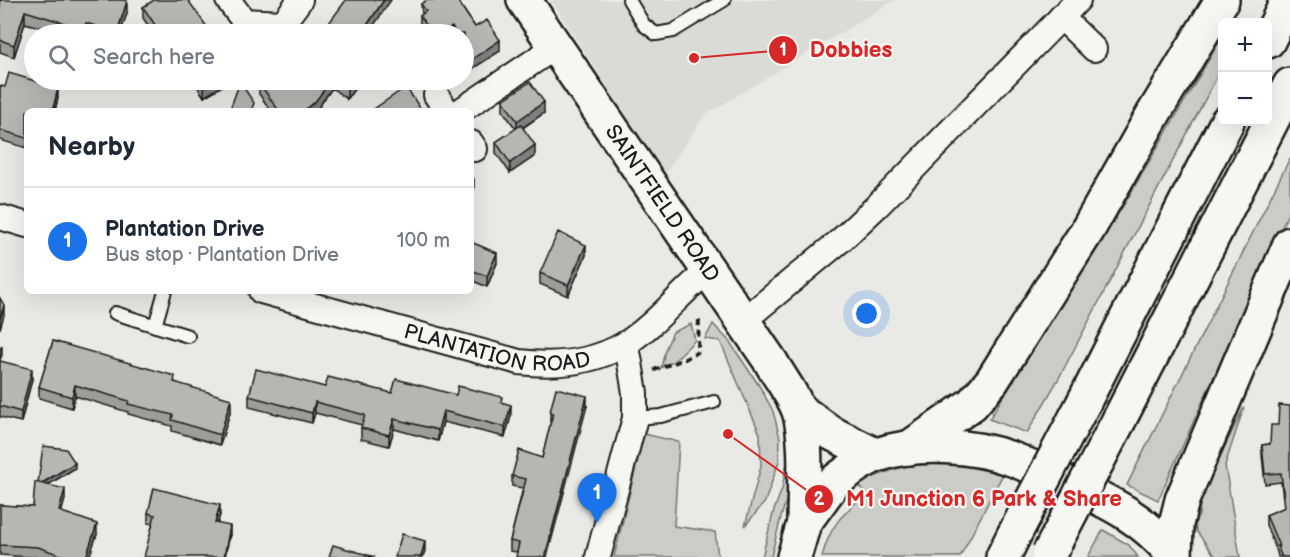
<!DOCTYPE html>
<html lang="en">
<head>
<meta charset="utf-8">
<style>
	body { margin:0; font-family:"Balsamiq Sans",sans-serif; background:#f2f2f3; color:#1f2937 }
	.controls { position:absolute; right:18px; top:18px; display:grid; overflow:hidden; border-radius:9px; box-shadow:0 6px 24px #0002 }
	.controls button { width:54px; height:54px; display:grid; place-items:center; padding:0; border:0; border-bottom:2px solid #e0e1e3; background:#fff; color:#1f2937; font:30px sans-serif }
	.you { position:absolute; left:867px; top:314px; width:21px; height:21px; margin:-15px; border:4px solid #fff; border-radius:50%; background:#1a73e8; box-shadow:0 0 0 9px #1a73e833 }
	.badge { display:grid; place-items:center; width:39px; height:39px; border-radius:50%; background:#1a73e8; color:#fff; font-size:20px; font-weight:700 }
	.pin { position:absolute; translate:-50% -50px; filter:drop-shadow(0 2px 3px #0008) }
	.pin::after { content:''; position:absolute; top:32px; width:21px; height:18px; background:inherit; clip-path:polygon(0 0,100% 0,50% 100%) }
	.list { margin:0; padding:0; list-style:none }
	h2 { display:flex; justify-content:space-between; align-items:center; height:78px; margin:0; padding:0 24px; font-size:26px }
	h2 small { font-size:20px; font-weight:400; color:#747a83 }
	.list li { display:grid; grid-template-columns:39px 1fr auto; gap:18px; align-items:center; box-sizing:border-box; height:108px; padding:0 24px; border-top:2px solid #e0e1e3 }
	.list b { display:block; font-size:22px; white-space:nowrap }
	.list p { margin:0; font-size:20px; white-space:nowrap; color:#747a83 }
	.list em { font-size:20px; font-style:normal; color:#747a83 }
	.icon { flex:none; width:33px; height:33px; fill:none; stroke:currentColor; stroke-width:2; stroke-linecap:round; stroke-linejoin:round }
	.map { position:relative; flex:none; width:1290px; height:557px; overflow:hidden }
	.search { position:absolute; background:#fff; box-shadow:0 6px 24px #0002; left:24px; top:24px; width:450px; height:66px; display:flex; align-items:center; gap:15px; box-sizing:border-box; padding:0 21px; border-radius:33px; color:#747a83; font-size:22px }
	.panel { position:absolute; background:#fff; box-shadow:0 6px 24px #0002; left:24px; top:108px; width:450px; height:186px; border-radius:9px }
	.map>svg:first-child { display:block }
	.built { fill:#dadad6 }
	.green { fill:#cbcbc7; stroke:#747472; stroke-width:1.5 }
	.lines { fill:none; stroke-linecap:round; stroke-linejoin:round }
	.lane-casing { stroke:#1c1c1c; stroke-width:16 }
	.street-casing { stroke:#1c1c1c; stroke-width:28 }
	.primary-casing { stroke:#1c1c1c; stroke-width:38 }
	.highway-casing { stroke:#1c1c1c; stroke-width:38 }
	.path { stroke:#1c1c1c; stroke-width:4; stroke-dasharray:6 4.5; stroke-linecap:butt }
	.lane { stroke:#f6f6f2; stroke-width:12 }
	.street { stroke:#f6f6f2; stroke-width:24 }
	.primary { stroke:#f6f6f2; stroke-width:33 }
	.highway { stroke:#f6f6f2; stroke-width:33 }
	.highway-bridge-casing { stroke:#1c1c1c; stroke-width:38; stroke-linecap:butt }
	.highway-bridge { stroke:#f6f6f2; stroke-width:33 }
	.wall { fill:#9d9d9a; stroke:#1c1c1c; stroke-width:1.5 }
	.shaded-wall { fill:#7f7f7d; stroke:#1c1c1c; stroke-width:1.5 }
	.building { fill:#b6b6b3; stroke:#1c1c1c; stroke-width:1.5 }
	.labels { text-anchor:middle; stroke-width:4.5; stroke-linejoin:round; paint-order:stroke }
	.street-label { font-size:21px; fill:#1c1c1c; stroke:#f6f6f2 }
	.leader { fill:none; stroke:#d62828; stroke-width:2 }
	.callout-dot { fill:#d62828; stroke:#f6f6f2; stroke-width:2 }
	.mark-label { font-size:18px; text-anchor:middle; font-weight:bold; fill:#fff }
	.callout-label { font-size:22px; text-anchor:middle; font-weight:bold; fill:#d62828; stroke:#f6f6f2; stroke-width:4.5; stroke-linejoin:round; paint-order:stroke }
</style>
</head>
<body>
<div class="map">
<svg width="1290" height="557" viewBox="0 0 1290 557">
	<rect width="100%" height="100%" fill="#e9e9e5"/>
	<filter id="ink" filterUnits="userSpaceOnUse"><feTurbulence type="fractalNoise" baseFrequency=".0167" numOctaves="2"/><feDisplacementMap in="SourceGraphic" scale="12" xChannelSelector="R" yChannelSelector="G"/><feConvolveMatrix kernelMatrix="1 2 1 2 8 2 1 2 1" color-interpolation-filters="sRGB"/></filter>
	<g filter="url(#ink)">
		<path class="built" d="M551,0H895L705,115L664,175Z"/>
		<path class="green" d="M1222,37V67L1059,378L1027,433L989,419L1126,201Z
			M1290,158V209L1158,500L1127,485Z
			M691,324L695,340L674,361L661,368L665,350L673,332Z
			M713,324L729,341L760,387L773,411L780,438L779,461L765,502L745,526L761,466L760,434L720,341L705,339Z
			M1244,407L1225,465L1240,557H1216L1196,531L1195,523L1199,515L1201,496Z
			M644,434L679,442L674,526L715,532L718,557H614Z
			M946,462L1003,474L960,557H822C830,525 842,515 865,494L858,483L901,467Z
			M794,466L792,481L781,517L771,557H762L774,510L782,489L786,467Z
			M1103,530L1129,545L1138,557H1088Z"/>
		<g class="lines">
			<defs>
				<path id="lane" d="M629,0L644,25L656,34L673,31L724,0
					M115,313L188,336
					M155,326L165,291
					M635,418L661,416L714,402"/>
				<g id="street">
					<path d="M228,0L244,21L283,23L300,0"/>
					<path d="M1061,17L1094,49"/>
					<path d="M436,95L447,111"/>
					<path d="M460,111L555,47"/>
					<path d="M471,143L475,149"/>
					<path d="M0,217L27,225"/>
					<path id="s1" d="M261,291L519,362C554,366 592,363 623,345C646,333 676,299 696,281L709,272"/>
					<path d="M743,321L841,240L878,205L1078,0"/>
					<path d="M598,557L635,418V393L629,357L625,345"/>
				</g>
				<g id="primary">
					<path id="s2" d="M524,0L771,362C779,377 793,394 799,411C808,439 804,492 804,523"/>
					<path d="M799,410L831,433L875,455"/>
					<path d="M794,557L804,523L834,482C846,473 862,460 877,455C916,441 974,445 1012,459C1031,466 1049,475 1067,483C1110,502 1145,519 1175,557"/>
				</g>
				<path id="highway" d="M1268,41L1288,0
					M1084,402L1227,122
					M1119,420L1290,85
					M909,448L972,404L992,381L1087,231L1154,113L1222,0
					M1175,556L1176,524L1182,500L1290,244
					M1003,557L1014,535"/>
			</defs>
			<use href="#lane" class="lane-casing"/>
			<use href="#street" class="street-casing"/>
			<use href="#primary" class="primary-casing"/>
			<use href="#highway" class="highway-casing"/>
			<path class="path" d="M654,370L685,359L698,352L699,316"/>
			<use href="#lane" class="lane"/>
			<use href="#street" class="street"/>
			<use href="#primary" class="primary"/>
			<use href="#highway" class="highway"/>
			<defs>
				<path id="highway-bridge" d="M1014,535L1084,402
					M1049,554L1119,420"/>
			</defs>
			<use href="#highway-bridge" class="highway-bridge-casing"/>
			<use href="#highway-bridge" class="highway-bridge"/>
		</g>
		<path class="wall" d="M0,0L127,13L120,34H63L25,23L14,57L0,52Z
			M458,1L475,27L500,51L472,69L464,56V34H425L420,26V16L422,15L421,4Z
			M143,7L212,34H154L143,18Z
			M193,80H232L204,97Z
			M264,80H361L347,99L332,88L316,111H271L259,94V83Z
			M0,86L58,98L55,110L27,111V148L0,140Z
			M503,100L544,113L523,128L535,156L510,173L496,153V142L516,129L503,111Z
			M471,242L497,263L487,287L471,280Z
			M586,255L568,296L540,284V273Z
			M53,341L175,382L231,409L220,445L172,431V426L128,414V412L75,396L72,408L39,398V387Z
			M0,361L32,379L21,422L0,417Z
			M325,387L502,403L511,416L505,437L443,422L438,441L394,429L389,446L361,439V428L362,425L315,413L312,423L249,407V396Z
			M587,406L517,552L510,551V541L523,488L512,486V476L542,458L551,422H550V412Z
			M1278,425L1290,557H1278L1277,552L1266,525V515L1284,508L1281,482L1265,484L1262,455V445L1270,444Z
			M75,468L48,485L65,499L61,512L97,534L89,557H28L0,555V505L33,507L38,483Z
			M148,513L220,515L217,523L230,535L148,523Z"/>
		<path class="shaded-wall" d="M384,0H391L368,34H361Z
			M127,1V13L120,34H117Z
			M25,11V23L14,57V45Z
			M86,23V34H84V29Z
			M452,27V34H440Z
			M500,40V51L472,69V59Z
			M216,80H232L204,97V87Z
			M331,80H332V88L316,111H303Z
			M354,80H361L347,99V88Z
			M58,88V98L55,111H53Z
			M544,102V113L517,131V121Z
			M535,145V156L510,173V163Z
			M474,179V190L471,192V181Z
			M586,245V255L568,296V285Z
			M497,253V263L487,287V276Z
			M4,305V315L0,329V319Z
			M2,345V355L0,360V350Z
			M32,369V379L21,422V412Z
			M75,385V396L72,408V397Z
			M587,396V406L547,557H545Z
			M231,399V409L220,445V435Z
			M315,402V413L312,423V413Z
			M511,405V416L505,437V427Z
			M443,411V422L438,441V430Z
			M394,419V429L389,446V435Z
			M75,463V468L38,491V486Z
			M65,489V499L59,522V511Z
			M220,505V515L215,532V523Z
			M97,524V534L89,557H86Z
			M230,526V535L225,557H223Z
			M425,541V551L423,557H421Z"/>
		<path class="building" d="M0,0H123L127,1L117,33L86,23L84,29L25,11L14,45L0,40Z
			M154,0H188L212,34H161L143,7Z
			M346,0H384L361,34H321Z
			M427,0H457L475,27L487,20L500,40L472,59L464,45V34H456L452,27L440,34H432L420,16L426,11L421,4Z
			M9,73L58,88L53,109L59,111H27V138L0,130V86L5,87Z
			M200,80H216L204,87Z
			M264,80H331L315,102L303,111H279L259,83Z
			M335,80H354L347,88Z
			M240,82L254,103L251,111H236L230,109Z
			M530,82L544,102L517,121L503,100Z
			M406,87L422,111H371Z
			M521,125L535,145L510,163L496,142Z
			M558,232L586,245L568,285L540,273Z
			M471,242L497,253L487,276L471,270Z
			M0,298L4,305L0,319Z
			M53,341L175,376L174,382L231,399L220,435L172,420L173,415L128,404L129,401L75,385L72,397L39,387Z
			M0,361L32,369L21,412L0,406Z
			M256,369L325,387L328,377L392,393L396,379L456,395L458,386L502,397L501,402L511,405L505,427L443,411L438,430L394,419L389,435L361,428L365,415L315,402L312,413L249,396Z
			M556,388L587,396L545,557H516L519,543L510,541L526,479L512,476L519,450L542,458L553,413L550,412Z
			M1279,405L1290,406V557H1282L1277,546H1279L1266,515L1285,507L1281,473L1265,474L1262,445L1270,444L1271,425H1278Z
			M43,446L66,449L75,463L42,483H38Z
			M35,482L65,489L59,511L97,524L86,557H66L38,547L0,545V505L33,507Z
			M154,488L220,505L215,523L230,526L224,557H144L155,515L148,513Z
			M402,534L425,541L421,557H395Z
			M333,545L375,557H329Z"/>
	</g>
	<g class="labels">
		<g class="street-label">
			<text dy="7" stroke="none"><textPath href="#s2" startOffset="246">SAINTFIELD ROAD</textPath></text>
			<text dy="7" stroke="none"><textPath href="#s1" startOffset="244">PLANTATION ROAD</textPath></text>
		</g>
	</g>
	<path class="leader" d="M694 58L783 50M728 434L819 499"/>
	<g class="callout-dot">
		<circle cx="694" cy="58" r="6"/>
		<circle cx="728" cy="434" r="6"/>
		<circle cx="783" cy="50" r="15"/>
		<circle cx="819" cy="499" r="15"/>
	</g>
	<g class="mark-label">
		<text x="783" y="56">1</text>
		<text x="819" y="505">2</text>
	</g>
	<g class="callout-label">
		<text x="851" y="57">Dobbies</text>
		<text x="984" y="506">M1 Junction 6 Park &amp; Share</text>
	</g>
</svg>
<div class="controls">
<button>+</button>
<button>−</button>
</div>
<div class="you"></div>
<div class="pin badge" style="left:597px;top:523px">1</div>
<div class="search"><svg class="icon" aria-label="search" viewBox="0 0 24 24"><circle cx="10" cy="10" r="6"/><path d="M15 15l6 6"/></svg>Search here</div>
<section class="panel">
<h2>Nearby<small></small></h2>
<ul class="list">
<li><span class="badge">1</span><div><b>Plantation Drive</b><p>Bus stop · Plantation Drive</p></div><em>100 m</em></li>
</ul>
</section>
</div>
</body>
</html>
